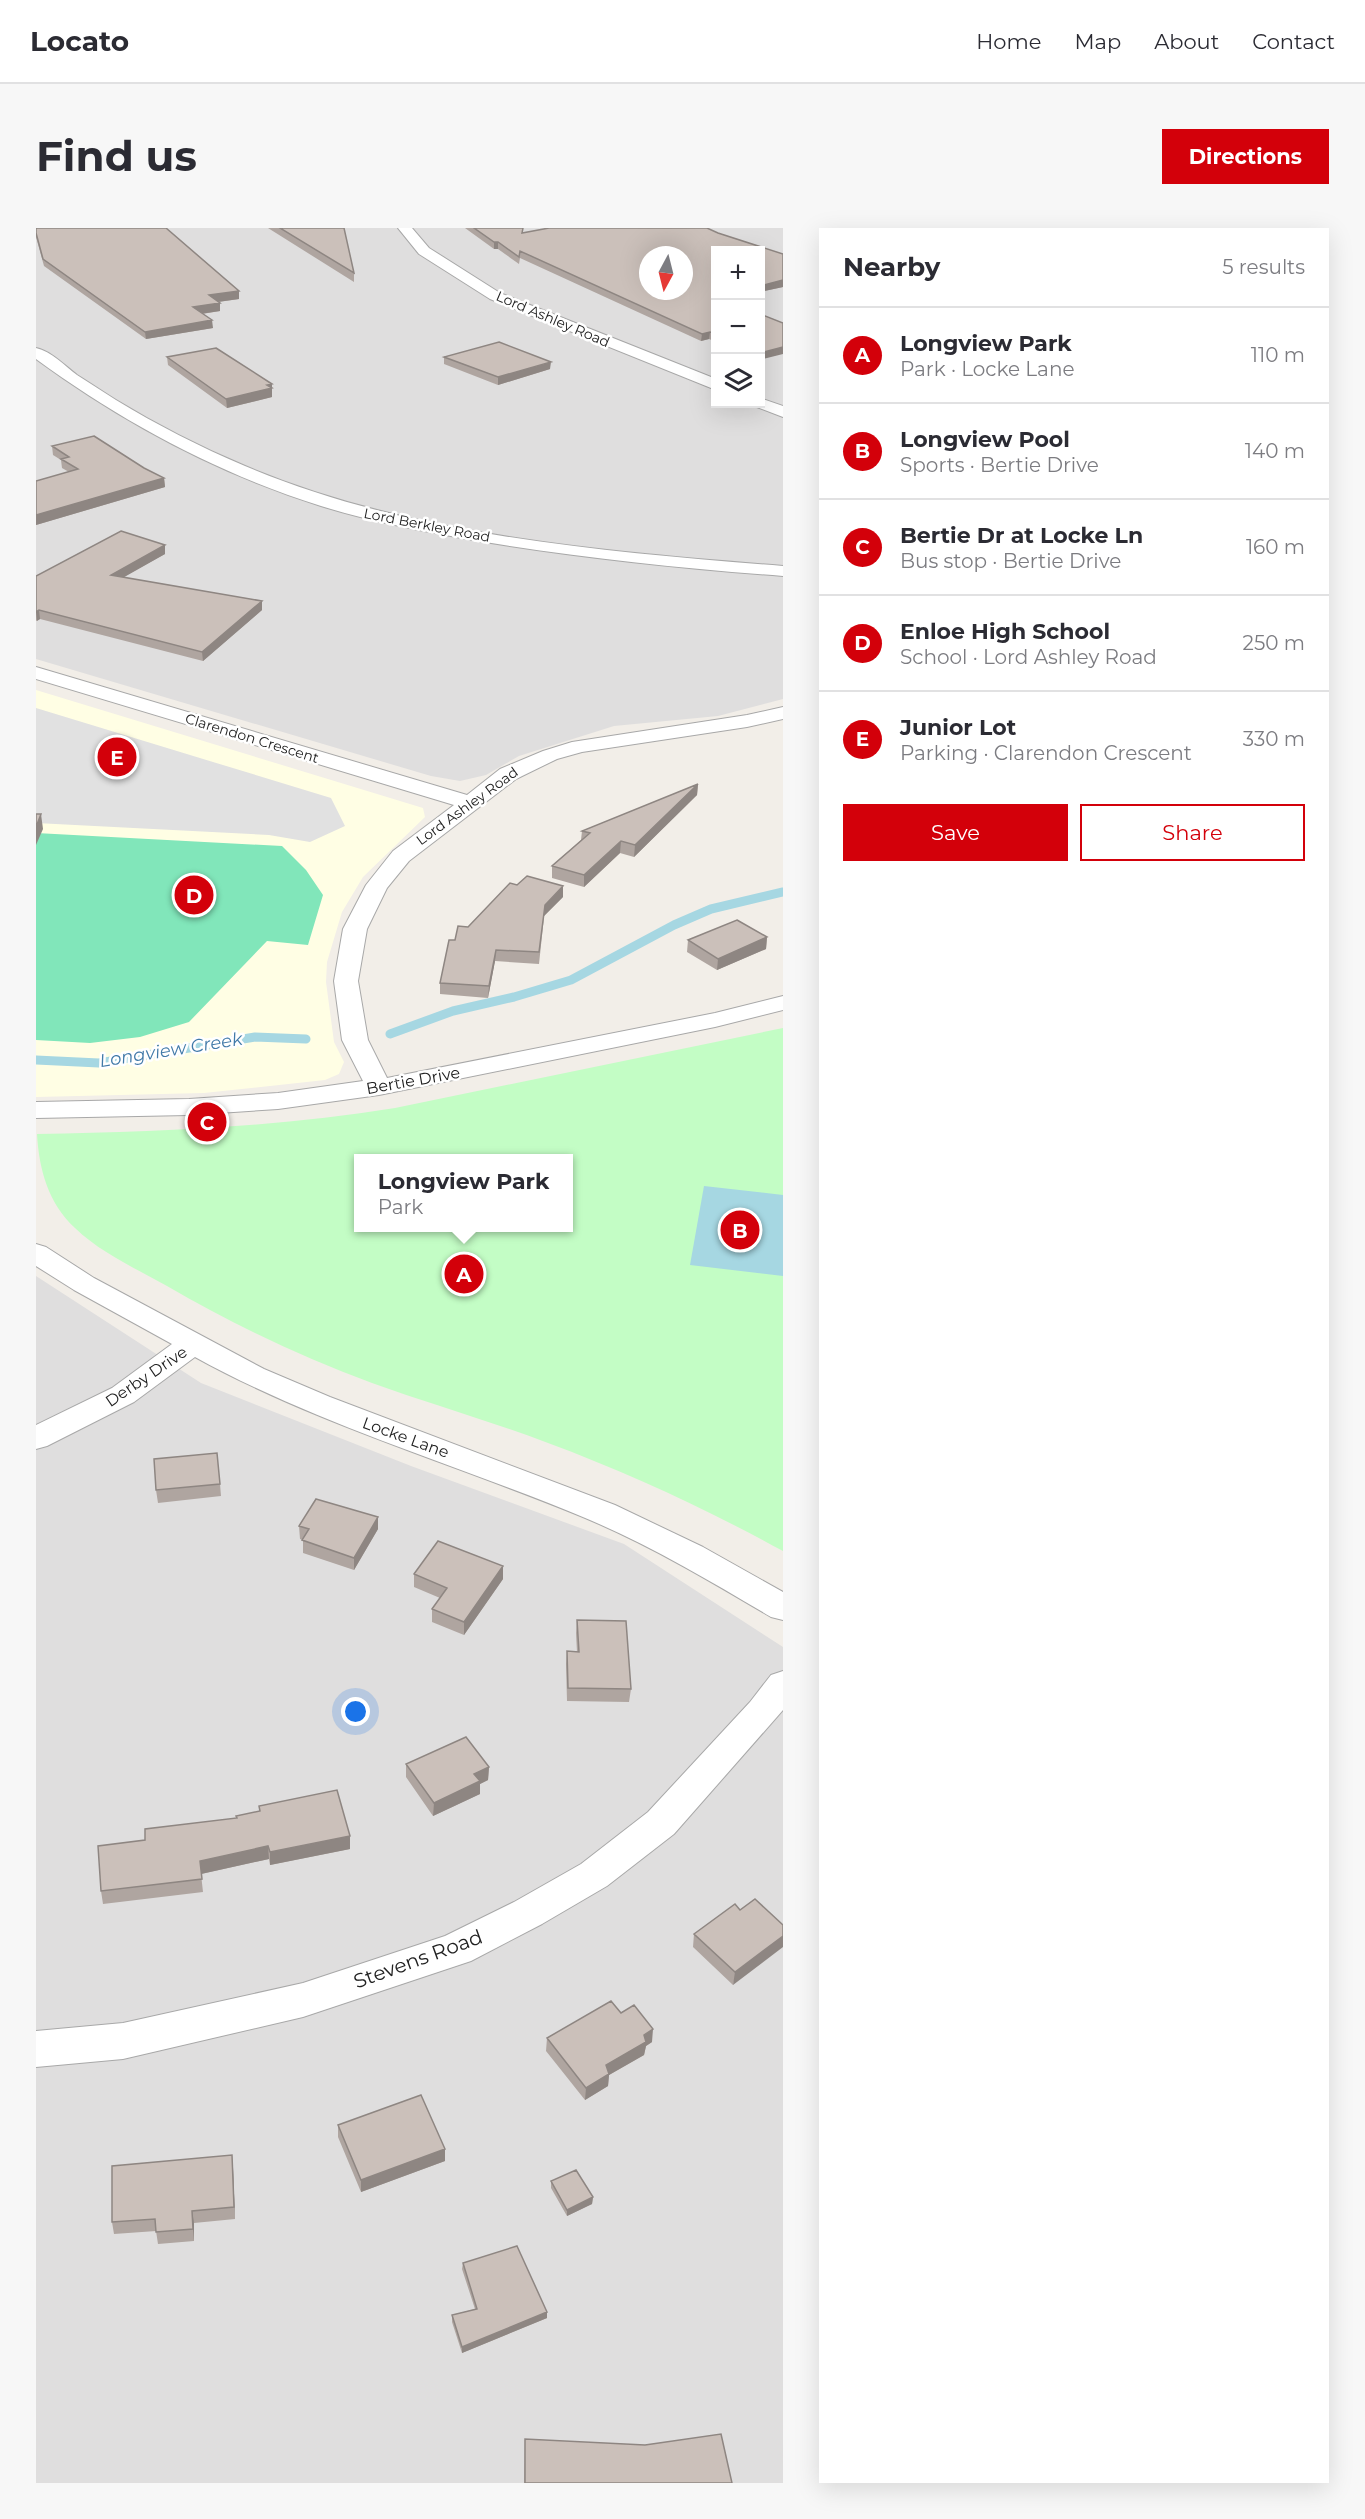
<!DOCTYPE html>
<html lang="en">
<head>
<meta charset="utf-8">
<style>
	body { margin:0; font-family:Montserrat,sans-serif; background:#f7f7f7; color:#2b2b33 }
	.controls { position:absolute; right:18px; top:18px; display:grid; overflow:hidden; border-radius:0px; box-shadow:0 6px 24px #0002 }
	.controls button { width:54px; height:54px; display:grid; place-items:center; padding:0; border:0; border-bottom:2px solid #e1e1e2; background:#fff; color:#2b2b33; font:30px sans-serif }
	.compass { position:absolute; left:603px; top:18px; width:54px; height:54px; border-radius:50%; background:#fff; box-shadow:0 6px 24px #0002; rotate:187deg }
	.you { position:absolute; left:320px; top:1484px; width:21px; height:21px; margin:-15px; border:4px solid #fff; border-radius:50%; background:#1a73e8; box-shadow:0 0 0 9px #1a73e833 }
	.badge { display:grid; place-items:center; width:39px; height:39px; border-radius:50%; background:#d3000a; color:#fff; font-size:20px; font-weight:700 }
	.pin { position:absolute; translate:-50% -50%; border:3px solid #fff; box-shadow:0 2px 6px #0006 }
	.popup { position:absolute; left:318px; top:926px; width:219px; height:78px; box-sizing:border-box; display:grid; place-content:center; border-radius:0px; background:#fff; filter:drop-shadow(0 2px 4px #0005); font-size:20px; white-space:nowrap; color:#7c7c81 }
	.popup b { font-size:22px; color:#2b2b33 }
	.popup::after { content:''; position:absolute; left:50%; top:100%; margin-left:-12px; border:12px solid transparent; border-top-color:#fff }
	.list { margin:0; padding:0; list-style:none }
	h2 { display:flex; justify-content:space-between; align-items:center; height:78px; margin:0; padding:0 24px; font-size:26px }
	h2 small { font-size:20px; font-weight:400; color:#7c7c81 }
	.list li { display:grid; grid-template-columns:39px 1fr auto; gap:18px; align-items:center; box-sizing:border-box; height:96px; padding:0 24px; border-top:2px solid #e1e1e2 }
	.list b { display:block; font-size:22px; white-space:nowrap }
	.list p { margin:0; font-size:20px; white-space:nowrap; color:#7c7c81 }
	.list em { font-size:20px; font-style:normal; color:#7c7c81 }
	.actions { display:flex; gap:12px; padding:18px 24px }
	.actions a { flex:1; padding:14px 0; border:2px solid #d3000a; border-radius:0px; text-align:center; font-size:21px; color:#d3000a }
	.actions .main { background:#d3000a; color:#fff }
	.icon { flex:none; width:33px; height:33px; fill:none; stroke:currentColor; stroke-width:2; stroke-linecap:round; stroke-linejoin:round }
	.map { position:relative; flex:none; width:747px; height:2255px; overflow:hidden; border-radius:0px }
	header { display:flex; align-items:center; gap:36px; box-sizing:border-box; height:84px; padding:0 30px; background:#fff; border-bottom:2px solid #e1e1e2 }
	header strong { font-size:28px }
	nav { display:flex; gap:33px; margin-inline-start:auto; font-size:21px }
	.intro { display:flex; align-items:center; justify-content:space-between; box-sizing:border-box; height:144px; padding:0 36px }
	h1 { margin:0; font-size:42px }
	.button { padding:15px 27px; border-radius:0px; background:#d3000a; color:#fff; font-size:21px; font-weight:700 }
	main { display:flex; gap:36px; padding:0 36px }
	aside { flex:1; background:#fff; border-radius:0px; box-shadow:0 6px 24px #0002 }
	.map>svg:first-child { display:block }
	.residential { fill:#dfdede; fill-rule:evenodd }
	.education { fill:#fffee4 }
	.park { fill:#c3fdc5; fill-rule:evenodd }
	.pitch { fill:#81e6ba }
	.parking { fill:#e1e1e1 }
	.water { fill:#a6d7e2 }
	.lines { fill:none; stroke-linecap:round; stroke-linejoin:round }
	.stream { stroke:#a6d7e2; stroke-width:9 }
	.minor-casing { stroke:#a8a8a8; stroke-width:2 }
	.minor { fill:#fff; fill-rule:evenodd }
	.wall { fill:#afa5a0 }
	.shaded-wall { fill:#8e8682 }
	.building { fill:#cbc0ba; stroke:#8e8682; stroke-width:1.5; fill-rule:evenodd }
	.labels { text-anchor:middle; stroke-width:5; stroke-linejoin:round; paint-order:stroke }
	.far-street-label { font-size:14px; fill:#212121; stroke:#fff }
	.street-label { font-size:16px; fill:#212121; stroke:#fff }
	.water-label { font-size:18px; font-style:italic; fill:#4079a8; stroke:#fff }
	.near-street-label { font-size:20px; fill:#212121; stroke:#fff }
</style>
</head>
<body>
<header>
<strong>Locato</strong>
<nav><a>Home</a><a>Map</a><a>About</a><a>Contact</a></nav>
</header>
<div class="intro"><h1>Find us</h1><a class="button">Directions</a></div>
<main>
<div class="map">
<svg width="747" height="2255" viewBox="0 0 747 2255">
	<rect width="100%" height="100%" fill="#f2eee8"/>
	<path class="residential" d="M0,0H747V471L682,488L578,498L483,528L450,547L424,553L395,548L0,431ZM680,22H724V176H680ZM612,27H648V63H612Z
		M0,1048L165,1155L375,1238L588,1316L747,1419V2255H0Z"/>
	<path class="education" d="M0,462L387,580L389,589L327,649L306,684L291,734L290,754L298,814L308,834L303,846L289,852L168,865L0,869Z"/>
	<path class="park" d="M747,800V1323C672,1282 593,1245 512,1215C454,1193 394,1176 336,1155C265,1129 196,1096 131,1058C99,1040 65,1025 39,1000C12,975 3,941 1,906C121,904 241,899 359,880ZM323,930H533V1000H323Z"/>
	<path class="pitch" d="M0,605L246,618L270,642L287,667L272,717L231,713L153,794L104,809L54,815L0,812Z"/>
	<path class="parking" d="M0,480L295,570L309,598L274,614L233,607L0,595Z"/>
	<path class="water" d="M668,958L747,967V1048L654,1037Z"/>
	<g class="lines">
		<path class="stream" d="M354,806L417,783L478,769L535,752L638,697L675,681L747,664
			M0,832L63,835L219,809L270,811"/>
		<defs>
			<path id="minor" d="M362,0H376L393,20L464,65L680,151V162L454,71L383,26Z
				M0,120C15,123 29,138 41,147C54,155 67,164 80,172C121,197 164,219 209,238C373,308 570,324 747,338V348C641,340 536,329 431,311C382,302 333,293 285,278C183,246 86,194 0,131Z
				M724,170L747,178V189L718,178L716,176H724Z
				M0,439L431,567L464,541L507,523L536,514L711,487L747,479V491L711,499L546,524L521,531L480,551L373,633L351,660L331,701L322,753L332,812L351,850L679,785L747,768V782L679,799L343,867L242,881L153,887L0,890V874L153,871L242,865L327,853L306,812L298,753L307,701L330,657L357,623L418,577L0,451Z
				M0,1016L10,1019L58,1050L228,1141L294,1169L579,1277L667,1319L747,1364V1392L735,1389C676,1354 617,1319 554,1292C423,1237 284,1198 159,1129L98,1174L11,1218L0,1221V1197L76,1160L136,1116L38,1062L0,1038Z
				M747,1443V1482L638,1606L571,1658L506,1696L435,1733L267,1789L87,1831L0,1839V1803L87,1795L267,1755L409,1708L478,1674L545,1636L612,1584L714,1474L735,1447Z"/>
		</defs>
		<use href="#minor" class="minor-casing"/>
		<use href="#minor" class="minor"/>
	</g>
	<path class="wall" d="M0,0L203,71L182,74L184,75V83L166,86L177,100L110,111L8,38L0,9Z
		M232,0H308L318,45V54Z
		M429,0H487V5H682L747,26V59L724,64L680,22V114L673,111L665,113L484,30L483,36L462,21H458Z
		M724,86L747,95L727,131L724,130Z
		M131,129L236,156V169L191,180L132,137Z
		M408,129L514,141L462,157L408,136Z
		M16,218L108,240L128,250L129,259L0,297V253L33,244L26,240L25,232L17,227Z
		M129,317V326L87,349L226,382L167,433L4,391L0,393V348Z
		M662,556L661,567L598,629L584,625L548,659L516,650V638L545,612L546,603Z
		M527,669L508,688L503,736L459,733L452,770L404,766V755L419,712L432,699Z
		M731,709L730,721L681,742L651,724L652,712Z
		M184,1256L185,1268L122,1275L120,1262Z
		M342,1289V1301L318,1342L267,1325V1312L264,1311L263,1298Z
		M378,1346L467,1351L428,1407L396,1394V1381L404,1370L378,1359Z
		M541,1392L595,1461L593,1474L531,1473L530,1436L531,1423L541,1424L540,1405Z
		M370,1536L453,1539L452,1552L444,1556V1566L397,1588L370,1549Z
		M223,1578L314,1608V1621L234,1637L233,1631L165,1646L167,1664L67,1676L65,1663L109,1612L200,1590L223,1583Z
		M719,1671L697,1757L657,1719L658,1706L704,1682Z
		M585,1785L616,1814L610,1818L608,1827L573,1847L572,1858L549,1872L510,1823L511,1810Z
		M302,1897L409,1921V1933L325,1964L302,1909Z
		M197,1940L199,1991L158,1995V2013L122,2016L120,2003L78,2006L76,1994Z
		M515,1953L557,1969L556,1976L531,1988L515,1960Z
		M427,2035L511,2090L426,2125L416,2094V2087L439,2081L426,2041Z
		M489,2211L696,2255H488Z"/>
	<path class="shaded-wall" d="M458,14H462V21H458Z
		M747,52V59L724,64V58Z
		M203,63V71L174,75L173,67Z
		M184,75V83L157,87V79Z
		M176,92L177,100L110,111L109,104Z
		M674,104L673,111L665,113L666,106Z
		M747,119V126L727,131L728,124Z
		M515,134L514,141L462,157V149Z
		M236,156V169L191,180L190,171Z
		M128,250L129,259L0,297V287Z
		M129,317V326L76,356L75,347Z
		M226,373V382L167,433L166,424Z
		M3,382L4,391L1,393L0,384Z
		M662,556L661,567L598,629L599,617Z
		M5,586L7,601L0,617V599Z
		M585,613L584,625L548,659V647Z
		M527,658V669L508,688L503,736L509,677Z
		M731,709L730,721L681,742L682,731Z
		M460,722L459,733L452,770L453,758Z
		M342,1289V1301L318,1342V1330Z
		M467,1338V1351L428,1407V1394Z
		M453,1539L452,1552L444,1556V1566L397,1588L398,1575L438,1546Z
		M314,1608V1621L234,1637V1624Z
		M232,1618L233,1631L165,1646L164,1633Z
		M747,1708V1719L697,1757L699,1744Z
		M617,1801L616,1814L610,1818L608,1827L573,1847L572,1858L549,1872L550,1860L570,1837L608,1807Z
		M409,1921V1933L325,1964V1952Z
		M196,1927L197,1940L199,1991L198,1979Z
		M557,1969L556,1976L531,1988V1982Z
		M156,1983L158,1995V2013L157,2001Z
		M511,2084V2090L426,2125V2119Z"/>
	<path class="building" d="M0,0H130L203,63L173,67L184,75L157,79L176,92L109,104L7,31L0,5Z
		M244,0H308L318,45Z
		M438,0H487L486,5L513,0H671L682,5L747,26V52L724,58V22H680V106L674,104L666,106L484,23L483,29L462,14H458ZM612,27H648V63H612Z
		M724,86L747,95V119L728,124L724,123Z
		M463,114L515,134L462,149L408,129Z
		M180,120L236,156L231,157L236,160L190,171L131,129Z
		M58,208L108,240L128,250L0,287V253L42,241L25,231L33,229L16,218Z
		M85,303L129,317L75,347L226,373L166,424L3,382L0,384V348Z
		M662,556L599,617L585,613L548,647L516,638L554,605L546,603Z
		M0,586H5L0,599Z
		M491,648L527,658L509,677L503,724L460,722L453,758L404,755L413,712H419L422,698L432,699L474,655L481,657Z
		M701,692L731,709L682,731L652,712Z
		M181,1225L184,1256L120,1262L118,1231Z
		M280,1271L342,1289L318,1330L266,1312L273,1301L263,1298Z
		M402,1313L467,1338L428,1394L396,1381L411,1360L378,1346Z
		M541,1392L590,1393L595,1461L532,1460L531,1423L543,1424Z
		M430,1509L453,1539L438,1546L444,1553L398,1575L370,1536Z
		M301,1562L314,1608L234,1624L232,1618L164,1633L166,1651L65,1663L62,1618L109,1612V1601L201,1590L200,1588L224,1583L223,1578Z
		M719,1671L747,1697V1708L699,1744L658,1706L699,1676L704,1682Z
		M575,1773L585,1785L598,1777L617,1801L608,1807L610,1814L570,1837L573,1846L550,1860L511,1810Z
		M385,1867L409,1921L325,1952L302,1897Z
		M196,1927L198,1979L156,1983L157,2001L120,2004L119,1991L76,1994V1938Z
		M540,1942L557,1969L531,1982L515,1953Z
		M481,2018L511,2084L426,2119L416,2087L441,2081L427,2035Z
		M685,2206L696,2255H489V2211L609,2217Z"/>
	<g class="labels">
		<g class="far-street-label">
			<text transform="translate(517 91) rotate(23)" y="5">Lord Ashley Road</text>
			<text transform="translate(391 297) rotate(11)" y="5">Lord Berkley Road</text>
			<text transform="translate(216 510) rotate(17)" y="5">Clarendon Crescent</text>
			<text transform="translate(431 578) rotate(-36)" y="5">Lord Ashley Road</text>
		</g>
		<g class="street-label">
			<text transform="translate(377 852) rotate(-10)" y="6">Bertie Drive</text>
			<text transform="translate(110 1148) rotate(-34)" y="6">Derby Drive</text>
			<text transform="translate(370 1209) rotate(20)" y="6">Locke Lane</text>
		</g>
		<g class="water-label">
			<text transform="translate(135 822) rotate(-9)" y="6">Longview Creek</text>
		</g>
		<g class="near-street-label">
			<text transform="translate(382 1731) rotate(-20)" y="7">Stevens Road</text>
		</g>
	</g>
</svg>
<div class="controls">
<button>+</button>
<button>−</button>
<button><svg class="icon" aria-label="layers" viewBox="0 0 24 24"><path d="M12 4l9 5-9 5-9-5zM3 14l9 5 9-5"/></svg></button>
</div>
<svg class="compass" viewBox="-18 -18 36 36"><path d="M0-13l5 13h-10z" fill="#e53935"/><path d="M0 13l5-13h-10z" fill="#7c7c81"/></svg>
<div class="you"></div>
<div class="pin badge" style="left:428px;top:1046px">A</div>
<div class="popup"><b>Longview Park</b>Park</div>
<div class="pin badge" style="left:704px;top:1002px">B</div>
<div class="pin badge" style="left:171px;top:894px">C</div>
<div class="pin badge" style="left:158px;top:667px">D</div>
<div class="pin badge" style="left:81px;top:529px">E</div>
</div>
<aside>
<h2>Nearby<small>5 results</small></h2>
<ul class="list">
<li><span class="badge">A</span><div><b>Longview Park</b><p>Park · Locke Lane</p></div><em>110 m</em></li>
<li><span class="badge">B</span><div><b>Longview Pool</b><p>Sports · Bertie Drive</p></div><em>140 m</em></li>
<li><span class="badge">C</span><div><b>Bertie Dr at Locke Ln</b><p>Bus stop · Bertie Drive</p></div><em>160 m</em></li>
<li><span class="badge">D</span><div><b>Enloe High School</b><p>School · Lord Ashley Road</p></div><em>250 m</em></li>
<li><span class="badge">E</span><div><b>Junior Lot</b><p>Parking · Clarendon Crescent</p></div><em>330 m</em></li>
</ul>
<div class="actions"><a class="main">Save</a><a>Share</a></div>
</aside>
</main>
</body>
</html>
